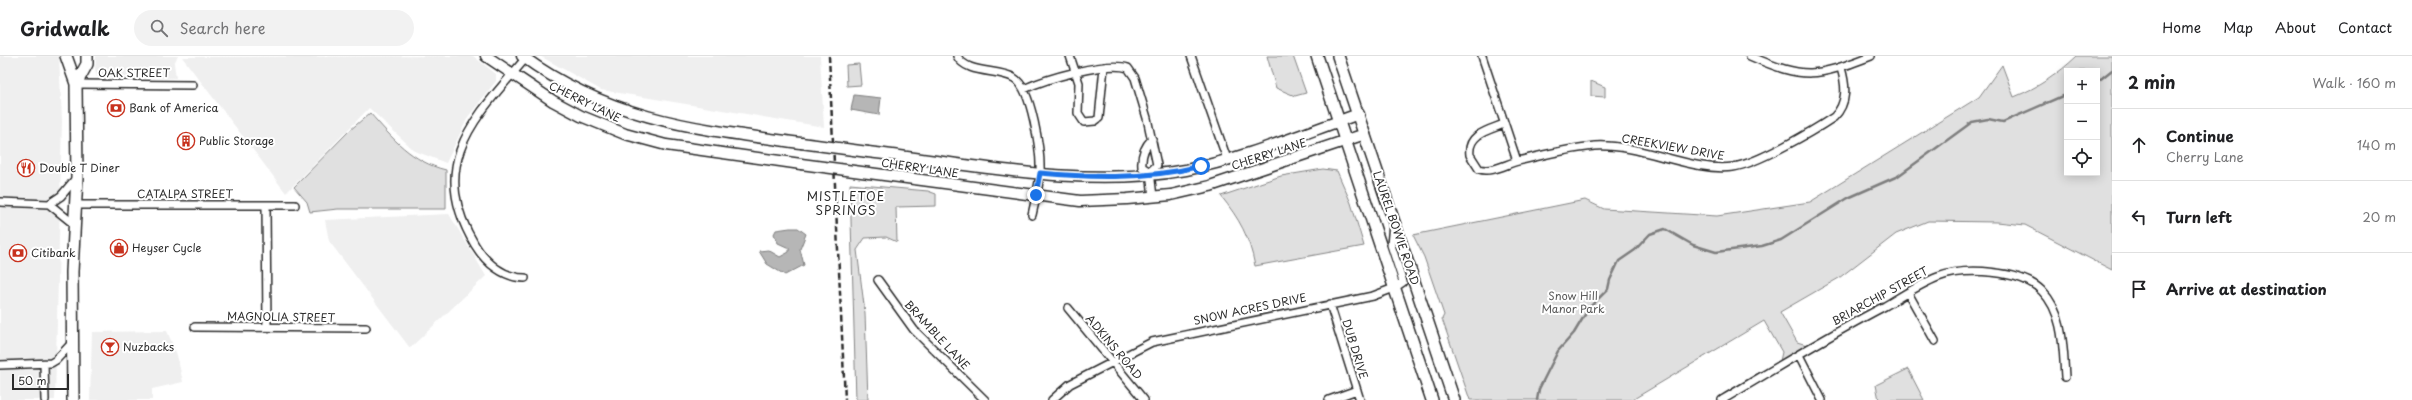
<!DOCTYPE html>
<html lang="en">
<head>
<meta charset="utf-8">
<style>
	body { margin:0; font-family:"Playpen Sans",sans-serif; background:#f2f2f2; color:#202124 }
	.controls { position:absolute; right:12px; top:12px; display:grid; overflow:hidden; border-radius:0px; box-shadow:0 2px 10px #0003 }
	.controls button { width:36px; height:36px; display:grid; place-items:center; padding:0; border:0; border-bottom:1px solid #e0e0e0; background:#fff; color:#202124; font:20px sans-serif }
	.scale { position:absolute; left:12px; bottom:10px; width:57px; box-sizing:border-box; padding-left:4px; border:2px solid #2b2b2b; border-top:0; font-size:11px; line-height:14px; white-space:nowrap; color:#2b2b2b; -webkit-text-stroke:3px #fff; paint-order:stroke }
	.stop { position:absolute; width:12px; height:12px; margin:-9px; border:3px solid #1a73e8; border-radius:50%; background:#fff }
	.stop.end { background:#1a73e8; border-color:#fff; box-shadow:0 1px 4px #0008 }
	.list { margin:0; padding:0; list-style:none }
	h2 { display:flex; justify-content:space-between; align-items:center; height:52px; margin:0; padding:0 16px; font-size:17px }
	h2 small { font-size:13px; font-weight:400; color:#757577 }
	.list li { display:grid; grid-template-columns:26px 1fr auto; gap:12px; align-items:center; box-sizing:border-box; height:72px; padding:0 16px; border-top:1px solid #e0e0e0 }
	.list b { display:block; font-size:15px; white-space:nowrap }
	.list p { margin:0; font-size:13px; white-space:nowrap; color:#757577 }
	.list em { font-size:13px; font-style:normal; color:#757577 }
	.icon { flex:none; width:22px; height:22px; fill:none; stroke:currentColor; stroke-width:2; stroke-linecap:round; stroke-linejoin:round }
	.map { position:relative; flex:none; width:2112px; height:344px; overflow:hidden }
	header { display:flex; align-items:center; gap:24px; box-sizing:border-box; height:56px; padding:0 20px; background:#fff; border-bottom:1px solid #e0e0e0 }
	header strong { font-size:19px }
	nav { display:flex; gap:22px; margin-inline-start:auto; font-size:14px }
	.search { width:280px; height:36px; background:#f2f2f2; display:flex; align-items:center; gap:10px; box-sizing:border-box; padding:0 14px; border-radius:22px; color:#757577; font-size:15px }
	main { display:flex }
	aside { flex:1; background:#fff }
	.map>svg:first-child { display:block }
	.built { fill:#efefef }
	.green { fill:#e0e0e0; stroke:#868686; fill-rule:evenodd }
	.water { fill:#b6b6b6; stroke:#7e7e7e }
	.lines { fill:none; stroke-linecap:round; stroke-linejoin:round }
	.stream { stroke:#7e7e7e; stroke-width:2.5 }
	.minor-casing { stroke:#2b2b2b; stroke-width:10 }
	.secondary-casing { stroke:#2b2b2b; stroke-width:13 }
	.primary-casing { stroke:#2b2b2b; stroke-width:14 }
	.minor { stroke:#fff; stroke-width:7 }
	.secondary { stroke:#fff; stroke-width:10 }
	.primary { stroke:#fff; stroke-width:11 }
	.rail { stroke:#2b2b2b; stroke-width:2.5; stroke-dasharray:6 3; stroke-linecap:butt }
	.secondary-bridge-casing { stroke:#2b2b2b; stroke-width:13; stroke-linecap:butt }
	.secondary-bridge { stroke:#fff; stroke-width:10 }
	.route { stroke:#1a73e8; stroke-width:5 }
	.labels { text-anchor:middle; stroke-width:4; stroke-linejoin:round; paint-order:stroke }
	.street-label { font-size:11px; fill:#2b2b2b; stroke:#fff }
	.poi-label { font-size:11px; fill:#2b2b2b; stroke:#fff; text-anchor:start }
	.park-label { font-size:11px; fill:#585858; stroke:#fff }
	.neighbourhood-label { font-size:12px; letter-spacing:1px; fill:#2b2b2b; stroke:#fff }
</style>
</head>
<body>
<header>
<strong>Gridwalk</strong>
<div class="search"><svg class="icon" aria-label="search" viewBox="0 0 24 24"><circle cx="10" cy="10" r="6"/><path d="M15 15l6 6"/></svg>Search here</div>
<nav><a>Home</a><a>Map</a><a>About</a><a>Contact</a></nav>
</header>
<main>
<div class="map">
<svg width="2112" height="344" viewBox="0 0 2112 344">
	<rect width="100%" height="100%" fill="#fff"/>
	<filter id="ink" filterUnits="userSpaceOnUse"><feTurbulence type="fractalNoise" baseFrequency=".025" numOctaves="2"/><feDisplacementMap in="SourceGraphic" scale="8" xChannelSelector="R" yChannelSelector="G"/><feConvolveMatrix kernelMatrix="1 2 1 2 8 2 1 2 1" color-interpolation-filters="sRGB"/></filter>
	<g filter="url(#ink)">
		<path class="built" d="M0,0H59L62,64L55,344H0Z
			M96,0H178L174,7L176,22L97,21L95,13Z
			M473,0L496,18V25L468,61L446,107L415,95L369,52L286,137L182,1Z
			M540,0H820L824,71L601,34Z
			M449,158L486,220L410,292L329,185L325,164Z
			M167,275L177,299L183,326L152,333V344H90L92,276Z"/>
		<path class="green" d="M1267,0H1293L1306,37L1295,40L1276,32Z
			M2077,0H2112V214L2025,169L1997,166L1928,165L1896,178L1839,222L1780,256L1797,286L1807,289L1780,305L1782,296L1764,265L1632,344H1470L1442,263L1444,259L1424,201L1413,179L1585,144L1604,153L1717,160L1810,146L1979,41L2002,9L2014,41C2039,31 2058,18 2077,0ZM2067,15H2097V117H2067Z
			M859,8L861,29L847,30L846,9Z
			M1591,25L1605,31V41L1591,40Z
			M370,57C392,82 412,106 446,114V153H338L310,156L307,146L294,131L349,75Z
			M1323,113L1337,115L1351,147L1364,190L1255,210C1249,180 1240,164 1221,140L1281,120Z
			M850,128L928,135L936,138V150L896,151L897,186L886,181L865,182L857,194L865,257L868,344H856Z
			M1908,313L1924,344H1879L1876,329Z"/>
		<path class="water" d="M854,39L881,42L879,59L851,54Z
			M790,172H798L806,178L800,193L804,209L785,219L767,208L759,195L768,194L780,201L789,196V192L778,187L774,178L776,174Z"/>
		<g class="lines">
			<path class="stream" d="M2097,26L2112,14
				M1537,344L1539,333L1558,295L1574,277L1589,252L1608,233L1610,224L1619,205L1635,194L1650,178L1665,173L1693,189L1716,196L1762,190L1781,184L1848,142L1898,120L1972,66L1988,63L2003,66L2067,38"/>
			<defs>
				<path id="minor" d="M957,0C967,19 998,12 1014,22C1032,32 1041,97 1040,117C1039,131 1035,145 1032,159
					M1070,0L1079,27L1078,57L1084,66L1095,65L1099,62L1104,11
					M1191,0L1227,103
					M1482,0L1517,105
					M1750,0C1805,24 1816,21 1871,0
					M76,28L193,29
					M1024,33C1045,23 1106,5 1128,12L1135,22L1147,62L1157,109L1150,116
					M1504,68C1489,74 1467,78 1470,99L1479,113C1492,117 1506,108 1518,105C1542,99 1570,92 1595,90C1640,87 1693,117 1733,111C1757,108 1813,75 1834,61C1848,47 1846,29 1841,12
					M1150,116L1142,111C1141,100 1144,91 1152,83
					M1150,116L1153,141
					M0,146L49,148L61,140L77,121
					M49,148L75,169
					M76,149H295
					M266,149L267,271
					M525,222C504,222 486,207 475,189C426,107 475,62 525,3
					M878,224L914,274L985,344
					M1908,237L1935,285
					M1330,248L1360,344
					M1068,252L1144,344
					M195,271L366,272
					M1799,299L1822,344
					M44,308L45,344
					M0,309L51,307L56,304L72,287
					M1052,344L1070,328L1152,286L1373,240L1394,232L1403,226L1391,189L1393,168
					M1329,344L1357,334
					M1722,344C1776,312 1829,279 1885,250C1902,240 1920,228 1938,221C1965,211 2022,214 2042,235C2064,257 2063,293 2065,321"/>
				<path id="secondary" d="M486,0L553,45L581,60L625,78L666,89L801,108
					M522,0C609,64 697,73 801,87
					M868,96C971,108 1082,133 1186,114C1243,103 1304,77 1359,58
					M869,117L1080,145L1127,143L1171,139L1210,130L1365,78"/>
				<path id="primary" d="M66,0L76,28L77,121L72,216L73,344
					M1317,0L1432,344
					M1338,0L1454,344
					M76,28L87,8V0"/>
			</defs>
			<use href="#minor" class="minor-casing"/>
			<use href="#secondary" class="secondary-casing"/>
			<use href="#primary" class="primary-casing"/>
			<use href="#minor" class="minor"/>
			<use href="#secondary" class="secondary"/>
			<use href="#primary" class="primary"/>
			<path class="rail" d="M829,0L845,344"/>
			<defs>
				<path id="secondary-bridge" d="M801,87L868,96
					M801,108L869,117"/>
			</defs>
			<use href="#secondary-bridge" class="secondary-bridge-casing"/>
			<use href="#secondary-bridge" class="secondary-bridge"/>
		</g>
	</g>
	<g class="lines" filter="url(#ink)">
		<path class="route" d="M1036,139L1040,117C1094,122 1148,123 1201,110"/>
	</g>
	<defs>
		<symbol id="bank-ring" viewBox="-11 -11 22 22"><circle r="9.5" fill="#fff" stroke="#c8321e" stroke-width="1.5"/><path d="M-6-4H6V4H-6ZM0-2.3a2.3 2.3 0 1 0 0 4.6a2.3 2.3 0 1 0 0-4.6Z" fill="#c8321e"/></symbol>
		<symbol id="building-ring" viewBox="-11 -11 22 22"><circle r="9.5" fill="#fff" stroke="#c8321e" stroke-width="1.5"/><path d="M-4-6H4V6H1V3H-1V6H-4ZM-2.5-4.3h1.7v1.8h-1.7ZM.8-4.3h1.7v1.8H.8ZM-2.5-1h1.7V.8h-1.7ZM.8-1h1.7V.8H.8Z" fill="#c8321e"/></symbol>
		<symbol id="restaurant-ring" viewBox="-11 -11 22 22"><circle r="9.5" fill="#fff" stroke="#c8321e" stroke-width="1.5"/><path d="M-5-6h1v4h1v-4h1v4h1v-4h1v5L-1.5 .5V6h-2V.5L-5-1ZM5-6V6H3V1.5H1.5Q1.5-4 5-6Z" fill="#c8321e"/></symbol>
		<symbol id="shop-ring" viewBox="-11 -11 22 22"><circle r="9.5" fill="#fff" stroke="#c8321e" stroke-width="1.5"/><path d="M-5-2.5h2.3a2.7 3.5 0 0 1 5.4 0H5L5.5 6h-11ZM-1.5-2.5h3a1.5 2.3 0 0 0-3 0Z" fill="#c8321e"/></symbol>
		<symbol id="bar-ring" viewBox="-11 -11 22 22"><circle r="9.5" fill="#fff" stroke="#c8321e" stroke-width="1.5"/><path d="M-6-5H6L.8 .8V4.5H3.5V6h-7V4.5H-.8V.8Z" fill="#c8321e"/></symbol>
	</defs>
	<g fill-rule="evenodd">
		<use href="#bank-ring" x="106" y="42" width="20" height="20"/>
		<use href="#building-ring" x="176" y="75" width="20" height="20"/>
		<use href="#restaurant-ring" x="16" y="102" width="20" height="20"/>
		<use href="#shop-ring" x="109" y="182" width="20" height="20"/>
		<use href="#bank-ring" x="8" y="187" width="20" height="20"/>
		<use href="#bar-ring" x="100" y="281" width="20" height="20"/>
	</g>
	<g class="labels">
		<g class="street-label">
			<text x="134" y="21">OAK STREET</text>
			<text transform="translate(585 46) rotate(26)" y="4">CHERRY LANE</text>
			<text transform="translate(1673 91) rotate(10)" y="4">CREEKVIEW DRIVE</text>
			<text transform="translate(1269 98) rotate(-18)" y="4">CHERRY LANE</text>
			<text transform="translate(920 112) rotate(8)" y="4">CHERRY LANE</text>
			<text x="185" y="142">CATALPA STREET</text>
			<text transform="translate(1396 172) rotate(71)" y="4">LAUREL BOWIE ROAD</text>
			<text transform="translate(1880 240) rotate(-29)" y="4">BRIARCHIP STREET</text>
			<text transform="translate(1250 253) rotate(-12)" y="4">SNOW ACRES DRIVE</text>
			<text transform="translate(281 261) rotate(1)" y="4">MAGNOLIA STREET</text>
			<text transform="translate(937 279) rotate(47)" y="4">BRAMBLE LANE</text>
			<text transform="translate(1114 291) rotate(50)" y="4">ADKINS ROAD</text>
			<text transform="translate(1355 293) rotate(73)" y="4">DUB DRIVE</text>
		</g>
		<g class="poi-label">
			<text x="129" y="56">Bank of America</text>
			<text x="199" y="89">Public Storage</text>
			<text x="39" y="116">Double T Diner</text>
			<text x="132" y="196">Heyser Cycle</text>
			<text x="31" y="201">Citibank</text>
			<text x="123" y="295">Nuzbacks</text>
		</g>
		<g class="park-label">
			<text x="1573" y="244">Snow Hill<tspan x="1573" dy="13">Manor Park</tspan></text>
		</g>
		<g class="neighbourhood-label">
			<text x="846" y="145">MISTLETOE<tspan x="846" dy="14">SPRINGS</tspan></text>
		</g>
	</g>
</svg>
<div class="controls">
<button>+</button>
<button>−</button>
<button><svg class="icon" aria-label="locate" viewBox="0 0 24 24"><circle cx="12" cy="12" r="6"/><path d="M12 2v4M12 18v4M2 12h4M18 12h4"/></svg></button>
</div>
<div class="scale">50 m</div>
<div class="stop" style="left:1201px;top:110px"></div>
<div class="stop end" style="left:1036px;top:139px"></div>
</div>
<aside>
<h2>2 min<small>Walk · 160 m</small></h2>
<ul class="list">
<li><svg class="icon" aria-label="ahead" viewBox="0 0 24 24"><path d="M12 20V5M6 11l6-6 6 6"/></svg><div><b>Continue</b><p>Cherry Lane</p></div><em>140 m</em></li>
<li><svg class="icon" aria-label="left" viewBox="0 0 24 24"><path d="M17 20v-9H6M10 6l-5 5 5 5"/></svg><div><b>Turn left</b></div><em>20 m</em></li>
<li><svg class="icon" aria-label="arrive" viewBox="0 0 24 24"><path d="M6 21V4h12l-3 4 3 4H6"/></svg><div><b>Arrive at destination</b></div></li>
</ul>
</aside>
</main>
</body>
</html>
